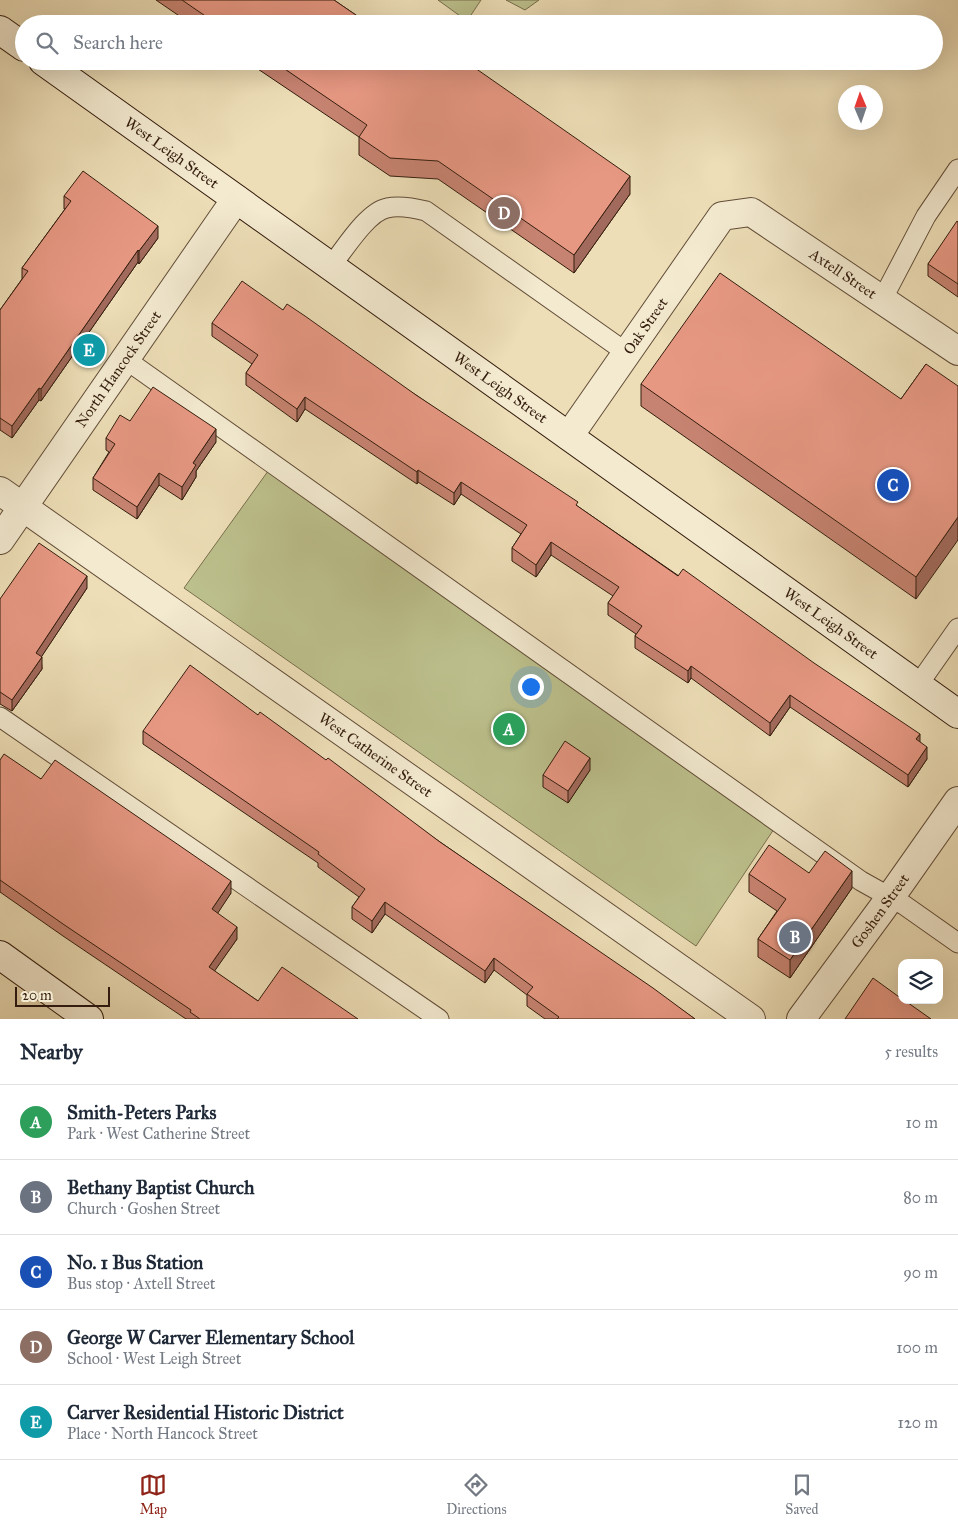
<!DOCTYPE html>
<html lang="en">
<head>
<meta charset="utf-8">
<style>
	body { margin:0; font-family:"IM FELL Great Primer",serif; background:#f6f6f7; color:#1f2937 }
	.controls { position:absolute; right:15px; bottom:15px; display:grid; overflow:hidden; border-radius:10px; box-shadow:0 5px 20px #0002 }
	.controls button { width:45px; height:45px; display:grid; place-items:center; padding:0; border:0; border-bottom:1px solid #e0e1e3; background:#fff; color:#1f2937; font:25px sans-serif }
	.compass { position:absolute; left:838px; top:85px; width:45px; height:45px; border-radius:50%; background:#fff; box-shadow:0 5px 20px #0002; rotate:358deg }
	.scale { position:absolute; left:15px; bottom:12px; width:95px; box-sizing:border-box; padding-left:5px; border:2px solid #341d0e; border-top:0; font-size:14px; line-height:18px; white-space:nowrap; color:#341d0e; -webkit-text-stroke:4px #f3ead0; paint-order:stroke }
	.you { position:absolute; left:530px; top:686px; width:18px; height:18px; margin:-12px; border:4px solid #fff; border-radius:50%; background:#1a73e8; box-shadow:0 0 0 8px #1a73e833 }
	.badge { display:grid; place-items:center; width:32px; height:32px; border-radius:50%; background:#8f2418; color:#fff; font-size:16px; font-weight:700 }
	.pin { position:absolute; translate:-50% -50%; border:2px solid #fff; box-shadow:0 1px 5px #0006 }
	.list { margin:0; padding:0; list-style:none }
	h2 { display:flex; justify-content:space-between; align-items:center; height:65px; margin:0; padding:0 20px; font-size:21px }
	h2 small { font-size:16px; font-weight:400; color:#747a83 }
	.list li { display:grid; grid-template-columns:32px 1fr auto; gap:15px; align-items:center; box-sizing:border-box; height:75px; padding:0 20px; border-top:1px solid #e0e1e3 }
	.list b { display:block; font-size:19px; white-space:nowrap }
	.list p { margin:0; font-size:16px; white-space:nowrap; color:#747a83 }
	.list em { font-size:16px; font-style:normal; color:#747a83 }
	.icon { flex:none; width:28px; height:28px; fill:none; stroke:currentColor; stroke-width:2; stroke-linecap:round; stroke-linejoin:round }
	.map { position:relative; flex:none; width:958px; height:1019px; overflow:hidden }
	.search { position:absolute; background:#fff; box-shadow:0 5px 20px #0002; left:15px; right:15px; top:15px; height:55px; display:flex; align-items:center; gap:12px; box-sizing:border-box; padding:0 18px; border-radius:28px; color:#747a83; font-size:19px }
	.sheet { height:440px; background:#fff }
	nav { display:flex; justify-content:space-around; align-items:center; box-sizing:border-box; height:70px; border-top:1px solid #e0e1e3; background:#fff; font-size:14px; color:#747a83 }
	nav a { display:grid; justify-items:center; gap:2px }
	nav .on { color:#8f2418 }
	.map>svg:first-child { display:block }
	.green { fill:#bcc08c; stroke:#786e4d }
	.lines { fill:none; stroke-linecap:round; stroke-linejoin:round }
	.lane-casing { stroke:#624d38; stroke-width:21 }
	.street-casing { stroke:#624d38; stroke-width:30 }
	.secondary-casing { stroke:#341d0e; stroke-width:30 }
	.lane { stroke:#f3ead0; stroke-width:19 }
	.street { stroke:#f3ead0; stroke-width:28 }
	.secondary { stroke:#f3ead0; stroke-width:28 }
	.wall { fill:#c78371; stroke:#341d0e }
	.shaded-wall { fill:#a26a5c; stroke:#341d0e }
	.building { fill:#e79883; stroke:#341d0e }
	.labels { text-anchor:middle; stroke-width:4; stroke-linejoin:round; paint-order:stroke }
	.street-label { font-size:15px; fill:#341d0e; stroke:#f3ead0 }
</style>
</head>
<body>
<div class="map">
<svg width="958" height="1019" viewBox="0 0 958 1019">
	<rect width="100%" height="100%" fill="#eddeb7"/>
	<filter id="stains"><feTurbulence type="fractalNoise" baseFrequency=".004" numOctaves="4"/><feColorMatrix values="0 0 0 0 .2 0 0 0 0 .09 0 0 0 0 .02 0 0 0 .5 -.17"/></filter>
	<radialGradient id="worn" r=".72"><stop offset=".6" stop-color="#630" stop-opacity="0"/><stop offset="1" stop-color="#630" stop-opacity=".3"/></radialGradient>
	<path class="green" d="M438,0H481L467,21Z
		M506,0H539L525,10Z
		M271,467L489,629L774,829L696,946L184,588Z"/>
	<g class="lines">
		<defs>
			<path id="lane" d="M331,266C344,250 367,212 387,208C400,205 414,208 426,211L627,353
				M882,300L926,216L958,169
				M125,359L861,881L904,905L958,943
				M918,685L958,628
				M0,717L439,1019"/>
			<g id="street">
				<path id="s1" d="M569,436L722,216L751,212L958,351"/>
				<path id="s2" d="M0,491L751,1019"/>
				<path id="s3" d="M0,540L236,199"/>
				<path id="s4" d="M801,1019L882,909L958,801"/>
			</g>
			<g id="secondary">
				<path d="M0,30L24,47"/>
				<path id="s5" d="M43,61L958,714"/>
				<path d="M0,955L89,1019"/>
			</g>
		</defs>
		<use href="#lane" class="lane-casing"/>
		<use href="#street" class="street-casing"/>
		<use href="#secondary" class="secondary-casing"/>
		<use href="#lane" class="lane"/>
		<use href="#street" class="street"/>
		<use href="#secondary" class="secondary"/>
	</g>
	<path class="wall" d="M156,0H334L369,24H191Z
		M246,61H423L630,194L574,273L438,179L390,176L359,155V137Z
		M64,196L158,238L139,264L138,262L41,401L39,400L12,438L0,430V310L22,279V268L65,209H64Z
		M958,222V297L928,276V264Z
		M283,310L416,395L920,742L927,759L908,787L790,707L770,736L691,678L688,683L635,648V636L636,634L608,615V603L613,596L551,555L536,577L512,561V548L521,534L461,494L454,505L418,482L417,484L305,409L297,422L246,385V373L252,364L212,336V323Z
		M926,364L916,599L641,406V384L901,399Z
		M130,421L216,442L196,471V477L182,500L159,485L137,519L93,490V478L109,452L106,450V438Z
		M87,588L41,657L42,669L12,711L0,704V599Z
		M258,715L440,842L695,1019H545L527,1006V995L494,970L485,983L385,914L372,933L352,919V907L359,897L318,867V863L143,744V731Z
		M0,760L41,779L231,893L217,913L237,939L214,971L258,1001L358,1019H186L63,936L0,892Z
		M590,770L568,803L543,787V775Z
		M809,873L852,888L790,978L758,957V939L777,911L749,892V874Z"/>
	<path class="shaded-wall" d="M630,176V194L574,273V255Z
		M158,226V238L139,264V251Z
		M138,250V262L41,401V389Z
		M39,388V400L12,438V426Z
		M305,397V409L297,422V409Z
		M216,429V442L196,471V477L182,500V487L193,463Z
		M418,470V482L417,484V472Z
		M159,473V485L137,519V507Z
		M461,482V494L454,505V493Z
		M958,517V540L916,599V577Z
		M551,542V555L536,577V565Z
		M87,576V588L36,665V653Z
		M42,657V669L12,711V700Z
		M691,666V678L688,683V671Z
		M790,695V707L770,736V723Z
		M920,734V746L916,739Z
		M927,747V759L908,787V775Z
		M590,758V770L568,803V791Z
		M852,871V888L790,978V960Z
		M231,881V893L212,922V909Z
		M385,902V914L372,933V921Z
		M237,927V939L209,979V967Z
		M494,958V970L485,983V971Z"/>
	<path class="building" d="M182,0H334L369,24H217Z
		M273,61H423L433,68L438,61H465L630,176L574,255L438,161L390,158L359,137L367,125Z
		M83,171L158,226L139,251L138,250L41,389L39,388L12,426L0,418V310L28,271L22,268L71,201L64,196Z
		M957,221L958,222V284L928,264Z
		M720,273L901,399L926,364L958,386V517L916,577L641,384Z
		M242,281L283,310L287,304L305,316L416,395L578,502L576,505L678,576L683,569L814,663L920,734L916,739L927,747L908,775L790,695L770,723L691,666L688,671L635,636L642,626L608,603L619,587L551,542L536,565L512,548L527,525L461,482L454,493L418,470L417,472L305,397L297,409L246,373L258,355L212,323Z
		M153,387L216,429L193,463L196,465L182,487L159,473L137,507L93,478L115,444L106,438L120,415L130,421Z
		M39,543L87,576L36,653L42,657L12,700L0,692V599Z
		M190,665L258,715L260,712L326,760L328,758L440,842L653,988L695,1019H557L559,1017L527,994L533,987L494,958L485,971L385,902L372,921L352,907L365,889L318,854L319,852L143,731Z
		M565,741L590,758L568,791L543,775Z
		M4,754L41,779L55,760L231,881L212,909L237,927L209,967L258,1001L282,967L358,1019H200L190,1012L191,1010L63,924L0,880V760Z
		M769,845L809,873L825,851L852,871L790,960L758,939L786,899L749,874Z
		M873,978L902,999V1000H904L931,1019H845Z"/>
	<g class="labels">
		<g class="street-label">
			<text dy="5" stroke="none"><textPath href="#s5" startOffset="158">West Leigh Street</textPath></text>
			<text dy="5" stroke="none"><textPath href="#s1" startOffset="408">Axtell Street</textPath></text>
			<text dy="5" stroke="none"><textPath href="#s1" startOffset="134">Oak Street</textPath></text>
			<text dy="5" stroke="none"><textPath href="#s3" startOffset="208">North Hancock Street</textPath></text>
			<text dy="5" stroke="none"><textPath href="#s5" startOffset="562">West Leigh Street</textPath></text>
			<text dy="5" stroke="none"><textPath href="#s5" startOffset="968">West Leigh Street</textPath></text>
			<text dy="5" stroke="none"><textPath href="#s2" startOffset="459">West Catherine Street</textPath></text>
			<text dy="5" stroke="none"><textPath href="#s4" startOffset="134">Goshen Street</textPath></text>
		</g>
	</g>
	<rect width="100%" height="100%" filter="url(#stains)"/>
	<rect width="100%" height="100%" fill="url(#worn)"/>
</svg>
<div class="controls">
<button><svg class="icon" aria-label="layers" viewBox="0 0 24 24"><path d="M12 4l9 5-9 5-9-5zM3 14l9 5 9-5"/></svg></button>
</div>
<svg class="compass" viewBox="-18 -18 36 36"><path d="M0-13l5 13h-10z" fill="#e53935"/><path d="M0 13l5-13h-10z" fill="#747a83"/></svg>
<div class="scale">20 m</div>
<div class="you"></div>
<div class="pin badge" style="left:509px;top:729px;background:#2e9e5b">A</div>
<div class="pin badge" style="left:795px;top:937px;background:#6b7280">B</div>
<div class="pin badge" style="left:893px;top:485px;background:#1a4fb4">C</div>
<div class="pin badge" style="left:504px;top:213px;background:#8d6e63">D</div>
<div class="pin badge" style="left:89px;top:350px;background:#0f9aa8">E</div>
<div class="search"><svg class="icon" aria-label="search" viewBox="0 0 24 24"><circle cx="10" cy="10" r="6"/><path d="M15 15l6 6"/></svg>Search here</div>
</div>
<section class="sheet">
<h2>Nearby<small>5 results</small></h2>
<ul class="list">
<li><span class="badge" style="background:#2e9e5b">A</span><div><b>Smith-Peters Parks</b><p>Park · West Catherine Street</p></div><em>10 m</em></li>
<li><span class="badge" style="background:#6b7280">B</span><div><b>Bethany Baptist Church</b><p>Church · Goshen Street</p></div><em>80 m</em></li>
<li><span class="badge" style="background:#1a4fb4">C</span><div><b>No. 1 Bus Station</b><p>Bus stop · Axtell Street</p></div><em>90 m</em></li>
<li><span class="badge" style="background:#8d6e63">D</span><div><b>George W Carver Elementary School</b><p>School · West Leigh Street</p></div><em>100 m</em></li>
<li><span class="badge" style="background:#0f9aa8">E</span><div><b>Carver Residential Historic District</b><p>Place · North Hancock Street</p></div><em>120 m</em></li>
</ul>
</section>
<nav>
<a class="on"><svg class="icon" aria-label="map" viewBox="0 0 24 24"><path d="M3 6l6-2 6 2 6-2v14l-6 2-6-2-6 2zM9 4v14M15 6v14"/></svg>Map</a>
<a><svg class="icon" aria-label="directions" viewBox="0 0 24 24"><path d="M12 3l9 9-9 9-9-9zM9 14v-3h6M13 9l2 2-2 2"/></svg>Directions</a>
<a><svg class="icon" aria-label="saved" viewBox="0 0 24 24"><path d="M7 4h10v16l-5-4-5 4z"/></svg>Saved</a>
</nav>
</body>
</html>
